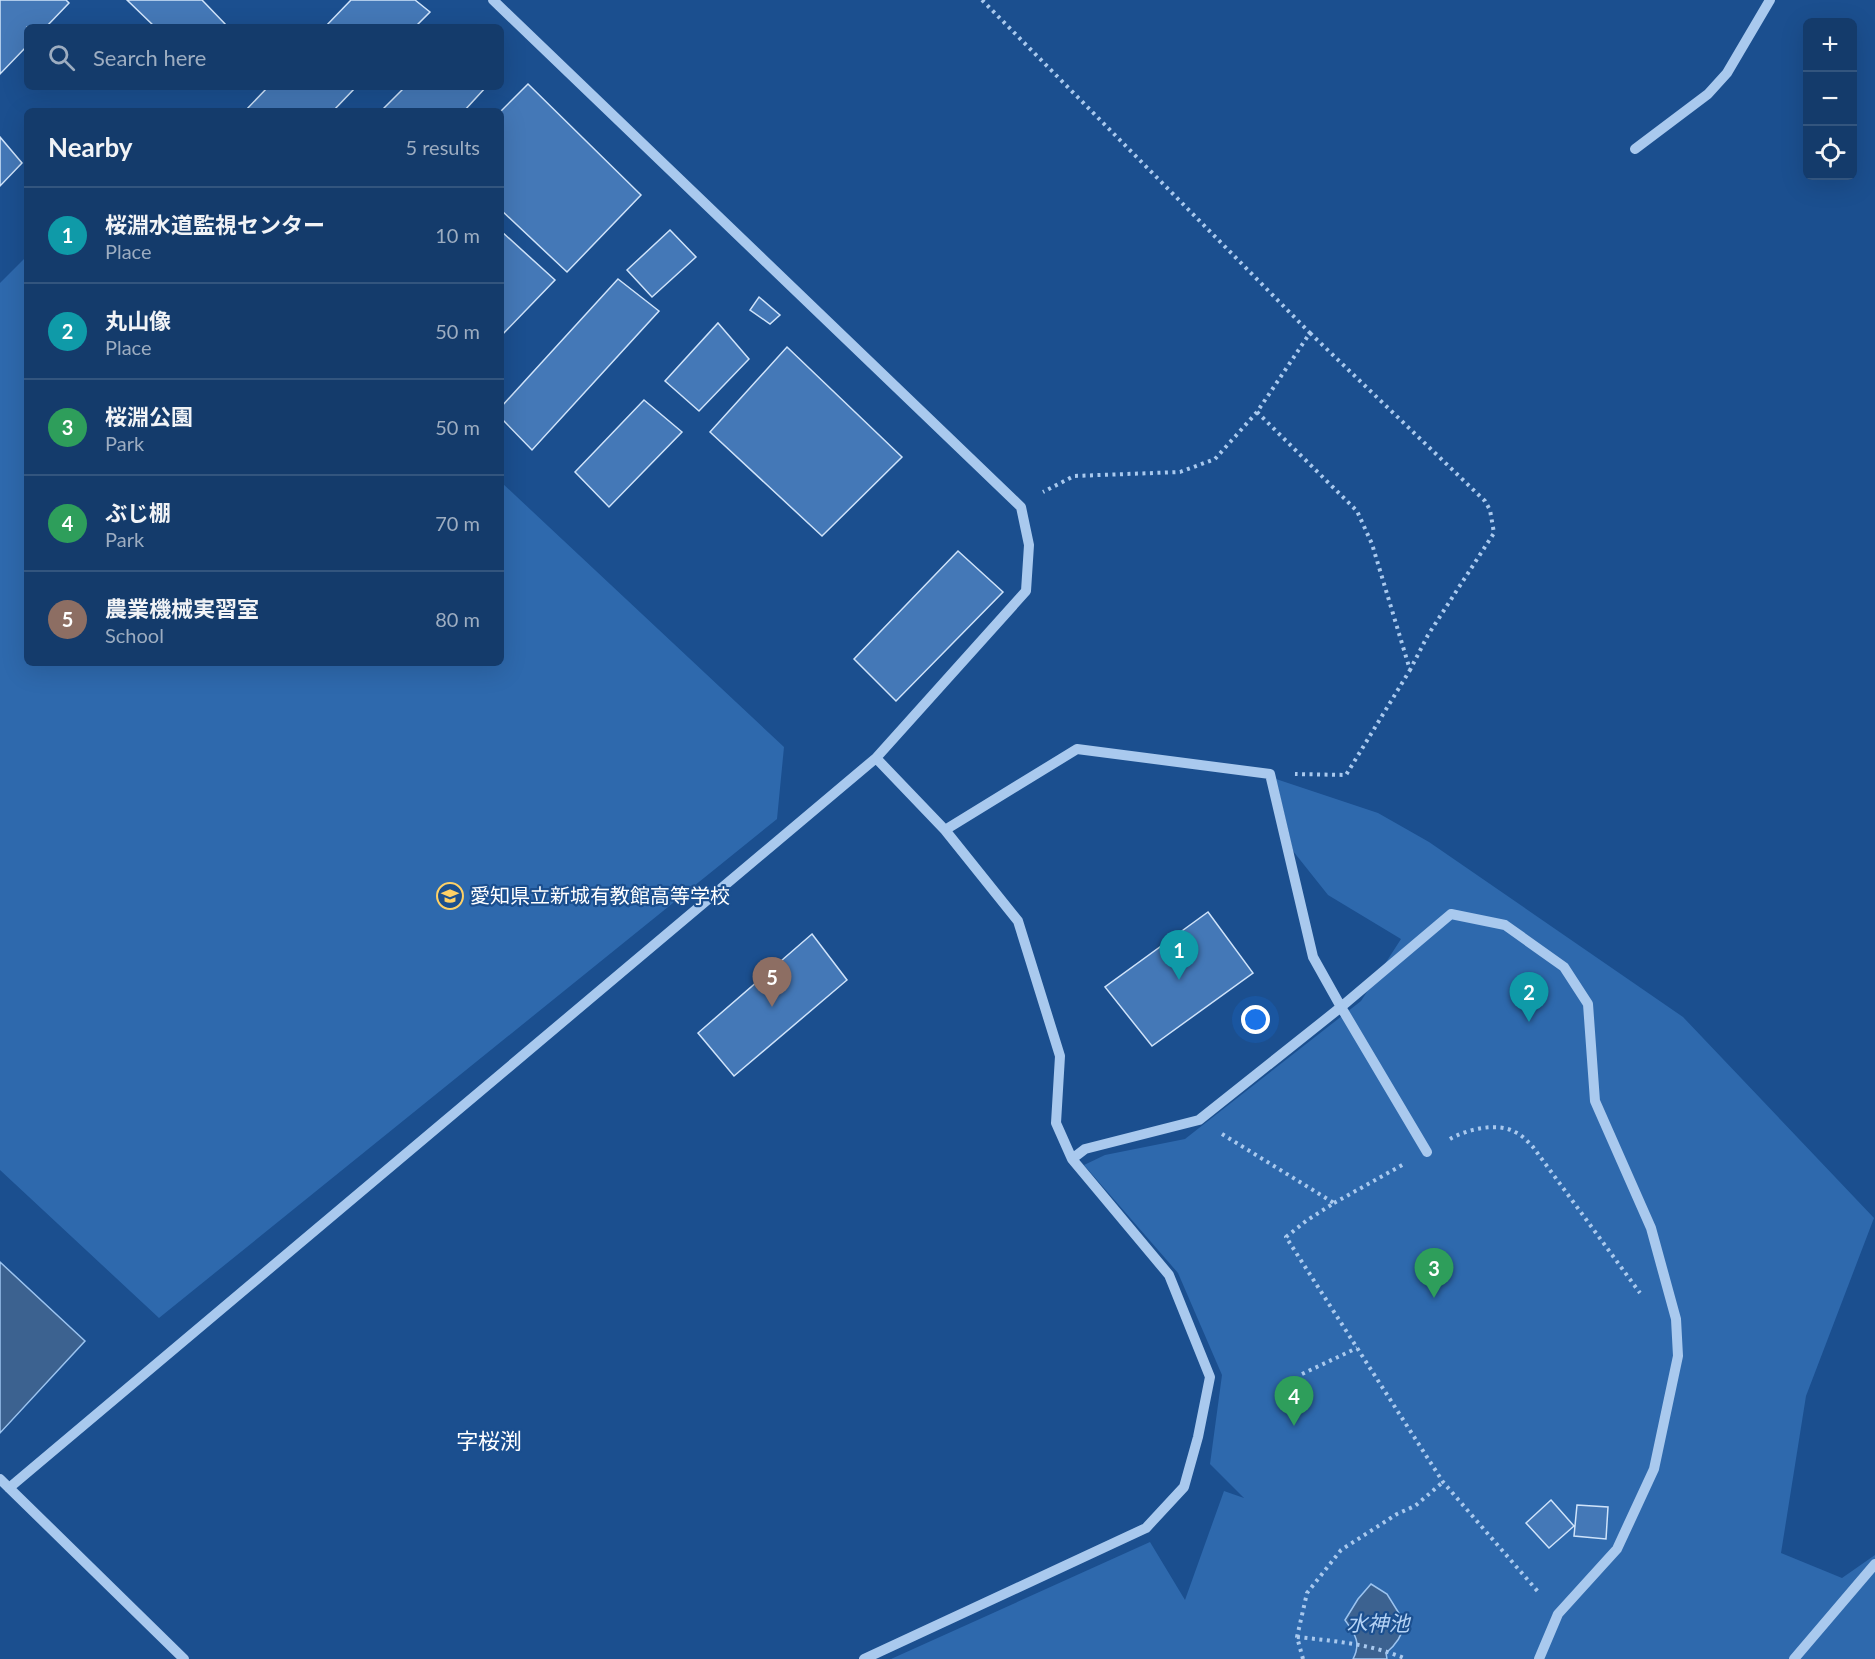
<!DOCTYPE html>
<html lang="en">
<head>
<meta charset="utf-8">
<style>
	body { margin:0; font-family:Lato,"Noto Sans JP",sans-serif; background:#1d4271; color:#f1f3f6 }
	.controls { position:absolute; right:18px; top:18px; display:grid; overflow:hidden; border-radius:9px; box-shadow:0 6px 24px #0002 }
	.controls button { width:54px; height:54px; display:grid; place-items:center; padding:0; border:0; border-bottom:2px solid #33557e; background:#143b6b; color:#f1f3f6; font:30px sans-serif }
	.you { position:absolute; left:1256px; top:1020px; width:21px; height:21px; margin:-15px; border:4px solid #fff; border-radius:50%; background:#1a73e8; box-shadow:0 0 0 9px #1a73e833 }
	.badge { display:grid; place-items:center; width:39px; height:39px; border-radius:50%; background:#8c9099; color:#fff; font-size:20px; font-weight:700 }
	.pin { position:absolute; translate:-50% -50px; filter:drop-shadow(0 2px 3px #0008) }
	.pin::after { content:''; position:absolute; top:32px; width:21px; height:18px; background:inherit; clip-path:polygon(0 0,100% 0,50% 100%) }
	.list { margin:0; padding:0; list-style:none }
	h2 { display:flex; justify-content:space-between; align-items:center; height:78px; margin:0; padding:0 24px; font-size:26px }
	h2 small { font-size:20px; font-weight:400; color:#9dadc1 }
	.list li { display:grid; grid-template-columns:39px 1fr auto; gap:18px; align-items:center; box-sizing:border-box; height:96px; padding:0 24px; border-top:2px solid #33557e }
	.list b { display:block; font-size:22px; white-space:nowrap }
	.list p { margin:0; font-size:20px; white-space:nowrap; color:#9dadc1 }
	.list em { font-size:20px; font-style:normal; color:#9dadc1 }
	.icon { flex:none; width:33px; height:33px; fill:none; stroke:currentColor; stroke-width:2; stroke-linecap:round; stroke-linejoin:round }
	.map { position:relative; flex:none; width:1875px; height:1659px; overflow:hidden }
	.search { position:absolute; background:#143b6b; box-shadow:0 6px 24px #0002; left:24px; top:24px; width:480px; height:66px; display:flex; align-items:center; gap:15px; box-sizing:border-box; padding:0 21px; border-radius:9px; color:#9dadc1; font-size:22px }
	.panel { position:absolute; background:#143b6b; box-shadow:0 6px 24px #0002; left:24px; top:108px; width:480px; height:558px; border-radius:9px }
	.map>svg:first-child { display:block }
	.green { fill:#2e69ad }
	.water { fill:#3c6290; stroke:#9cc4f0; stroke-width:1.5 }
	.building { fill:#4478b7; stroke:#cfe3fa; stroke-width:1.5 }
	.lines { fill:none; stroke-linecap:round; stroke-linejoin:round }
	.path { stroke:#a9c9ee; stroke-width:4; stroke-dasharray:3 4.5; stroke-linecap:butt }
	.minor { stroke:#a9c9ee; stroke-width:10 }
	.labels { text-anchor:middle; stroke-width:4.5; stroke-linejoin:round; paint-order:stroke }
	.poi-label { font-size:20px; fill:#fff; stroke:#1b4f8f; text-anchor:start }
	.water-label { font-size:21px; font-style:italic; fill:#b5d3f5; stroke:#1b4f8f }
	.quarter-label { font-size:22px; fill:#fff; stroke:#1b4f8f }
</style>
</head>
<body>
<div class="map">
<svg width="1875" height="1659" viewBox="0 0 1875 1659">
	<rect width="100%" height="100%" fill="#1b4f8f"/>
	<path class="green" d="M27,256V663H501V482L784,747L777,819L159,1318L0,1170V283Z
		M1276,779L1378,813L1429,842L1683,1017L1874,1218L1806,1396L1781,1553L1842,1578L1875,1555V1659H891L1150,1542L1185,1600L1224,1491L1244,1498L1210,1464L1222,1375L1178,1273L1084,1165L1105,1155L1185,1139L1361,1001L1401,939L1328,895L1293,851Z"/>
	<path class="water" d="M0,1262L85,1341L0,1433Z
		M1371,1584L1387,1594L1405,1623C1402,1636 1396,1645 1386,1653L1387,1659H1353C1362,1642 1354,1633 1345,1620L1358,1599Z"/>
	<path class="building" d="M0,0H66L69,3L46,27H27V46L0,74Z
		M127,0H202L228,27H155Z
		M351,0H415L430,12L415,27H325Z
		M528,84L641,195L567,272L501,210V111Z
		M268,87H356L333,111H245Z
		M405,87H486L464,111H381Z
		M0,137L22,163L0,186Z
		M670,230L696,257L652,297L627,270Z
		M501,231L555,280L501,336Z
		M618,279L659,311L532,450L501,418V407Z
		M759,297L780,315L770,324L750,310Z
		M718,323L749,359L699,411L665,381Z
		M787,347L902,457L822,536L710,432Z
		M644,400L682,432L609,507L575,472Z
		M958,551L1003,592L896,701L854,659Z
		M1208,912L1253,973L1152,1046L1105,987Z
		M812,934L847,980L734,1076L698,1033Z
		M1551,1500L1574,1526L1549,1548L1526,1523Z
		M1577,1505L1608,1507L1606,1539L1574,1536Z"/>
	<g class="lines">
		<path class="path" d="M982,0L1310,333L1257,412L1215,459L1180,472L1074,476L1043,492
			M1310,333L1485,501L1490,510L1494,533L1428,635L1410,670
			M1257,412L1357,511L1372,544L1410,670L1346,775L1295,774
			M1222,1134L1334,1203L1306,1221L1286,1237L1443,1482L1540,1594
			M1450,1139C1467,1129 1498,1122 1515,1132C1522,1135 1528,1142 1533,1147L1640,1293
			M1334,1203L1404,1164
			M1302,1374L1357,1348
			M1297,1637C1334,1641 1372,1644 1406,1659
			M1303,1659L1297,1637L1307,1593L1341,1550L1397,1514L1415,1506L1443,1482"/>
		<path class="minor" d="M1635,149L1708,94L1727,73L1770,0
			M876,758L945,830
			M1072,1159L1085,1149L1199,1120L1341,1007L1427,1152
			M0,1479L184,1659
			M9,1488L876,758L1026,591L1029,545L1021,507L493,0
			M864,1659L1146,1528L1184,1487L1198,1437L1210,1377L1169,1275L1072,1159L1056,1123L1060,1056L1018,921L945,830L1077,749L1270,774L1313,957L1341,1007L1451,914L1505,925L1564,967L1588,1004L1595,1101L1651,1228L1676,1319L1678,1356L1654,1469L1617,1549L1558,1614L1539,1659
			M1794,1659L1875,1564"/>
	</g>
	<defs>
		<symbol id="school-ring" viewBox="-11 -11 22 22"><circle r="9.5" fill="#1b4f8f" stroke="#ffd166" stroke-width="1.5"/><path d="M0-5L7-2L0 1L-7-2ZM-4 1L0 2.5L4 1V4Q0 6-4 4Z" fill="#ffd166"/></symbol>
	</defs>
	<g fill-rule="evenodd">
		<use href="#school-ring" x="435" y="881" width="30" height="30"/>
	</g>
	<g class="labels">
		<g class="poi-label">
			<text x="470" y="903">愛知県立新城有教館高等学校</text>
		</g>
		<g class="water-label">
			<text x="1378" y="1631">水神池</text>
		</g>
		<g class="quarter-label">
			<text x="489" y="1449">字桜渕</text>
		</g>
	</g>
</svg>
<div class="controls">
<button>+</button>
<button>−</button>
<button><svg class="icon" aria-label="locate" viewBox="0 0 24 24"><circle cx="12" cy="12" r="6"/><path d="M12 2v4M12 18v4M2 12h4M18 12h4"/></svg></button>
</div>
<div class="you"></div>
<div class="pin badge" style="left:1179px;top:980px;background:#0f9aa8">1</div>
<div class="pin badge" style="left:1529px;top:1022px;background:#0f9aa8">2</div>
<div class="pin badge" style="left:1434px;top:1298px;background:#2e9e5b">3</div>
<div class="pin badge" style="left:1294px;top:1426px;background:#2e9e5b">4</div>
<div class="pin badge" style="left:772px;top:1007px;background:#8d6e63">5</div>
<div class="search"><svg class="icon" aria-label="search" viewBox="0 0 24 24"><circle cx="10" cy="10" r="6"/><path d="M15 15l6 6"/></svg>Search here</div>
<section class="panel">
<h2>Nearby<small>5 results</small></h2>
<ul class="list">
<li><span class="badge" style="background:#0f9aa8">1</span><div><b>桜淵水道監視センター</b><p>Place</p></div><em>10 m</em></li>
<li><span class="badge" style="background:#0f9aa8">2</span><div><b>丸山像</b><p>Place</p></div><em>50 m</em></li>
<li><span class="badge" style="background:#2e9e5b">3</span><div><b>桜淵公園</b><p>Park</p></div><em>50 m</em></li>
<li><span class="badge" style="background:#2e9e5b">4</span><div><b>ぶじ棚</b><p>Park</p></div><em>70 m</em></li>
<li><span class="badge" style="background:#8d6e63">5</span><div><b>農業機械実習室</b><p>School</p></div><em>80 m</em></li>
</ul>
</section>
</div>
</body>
</html>
